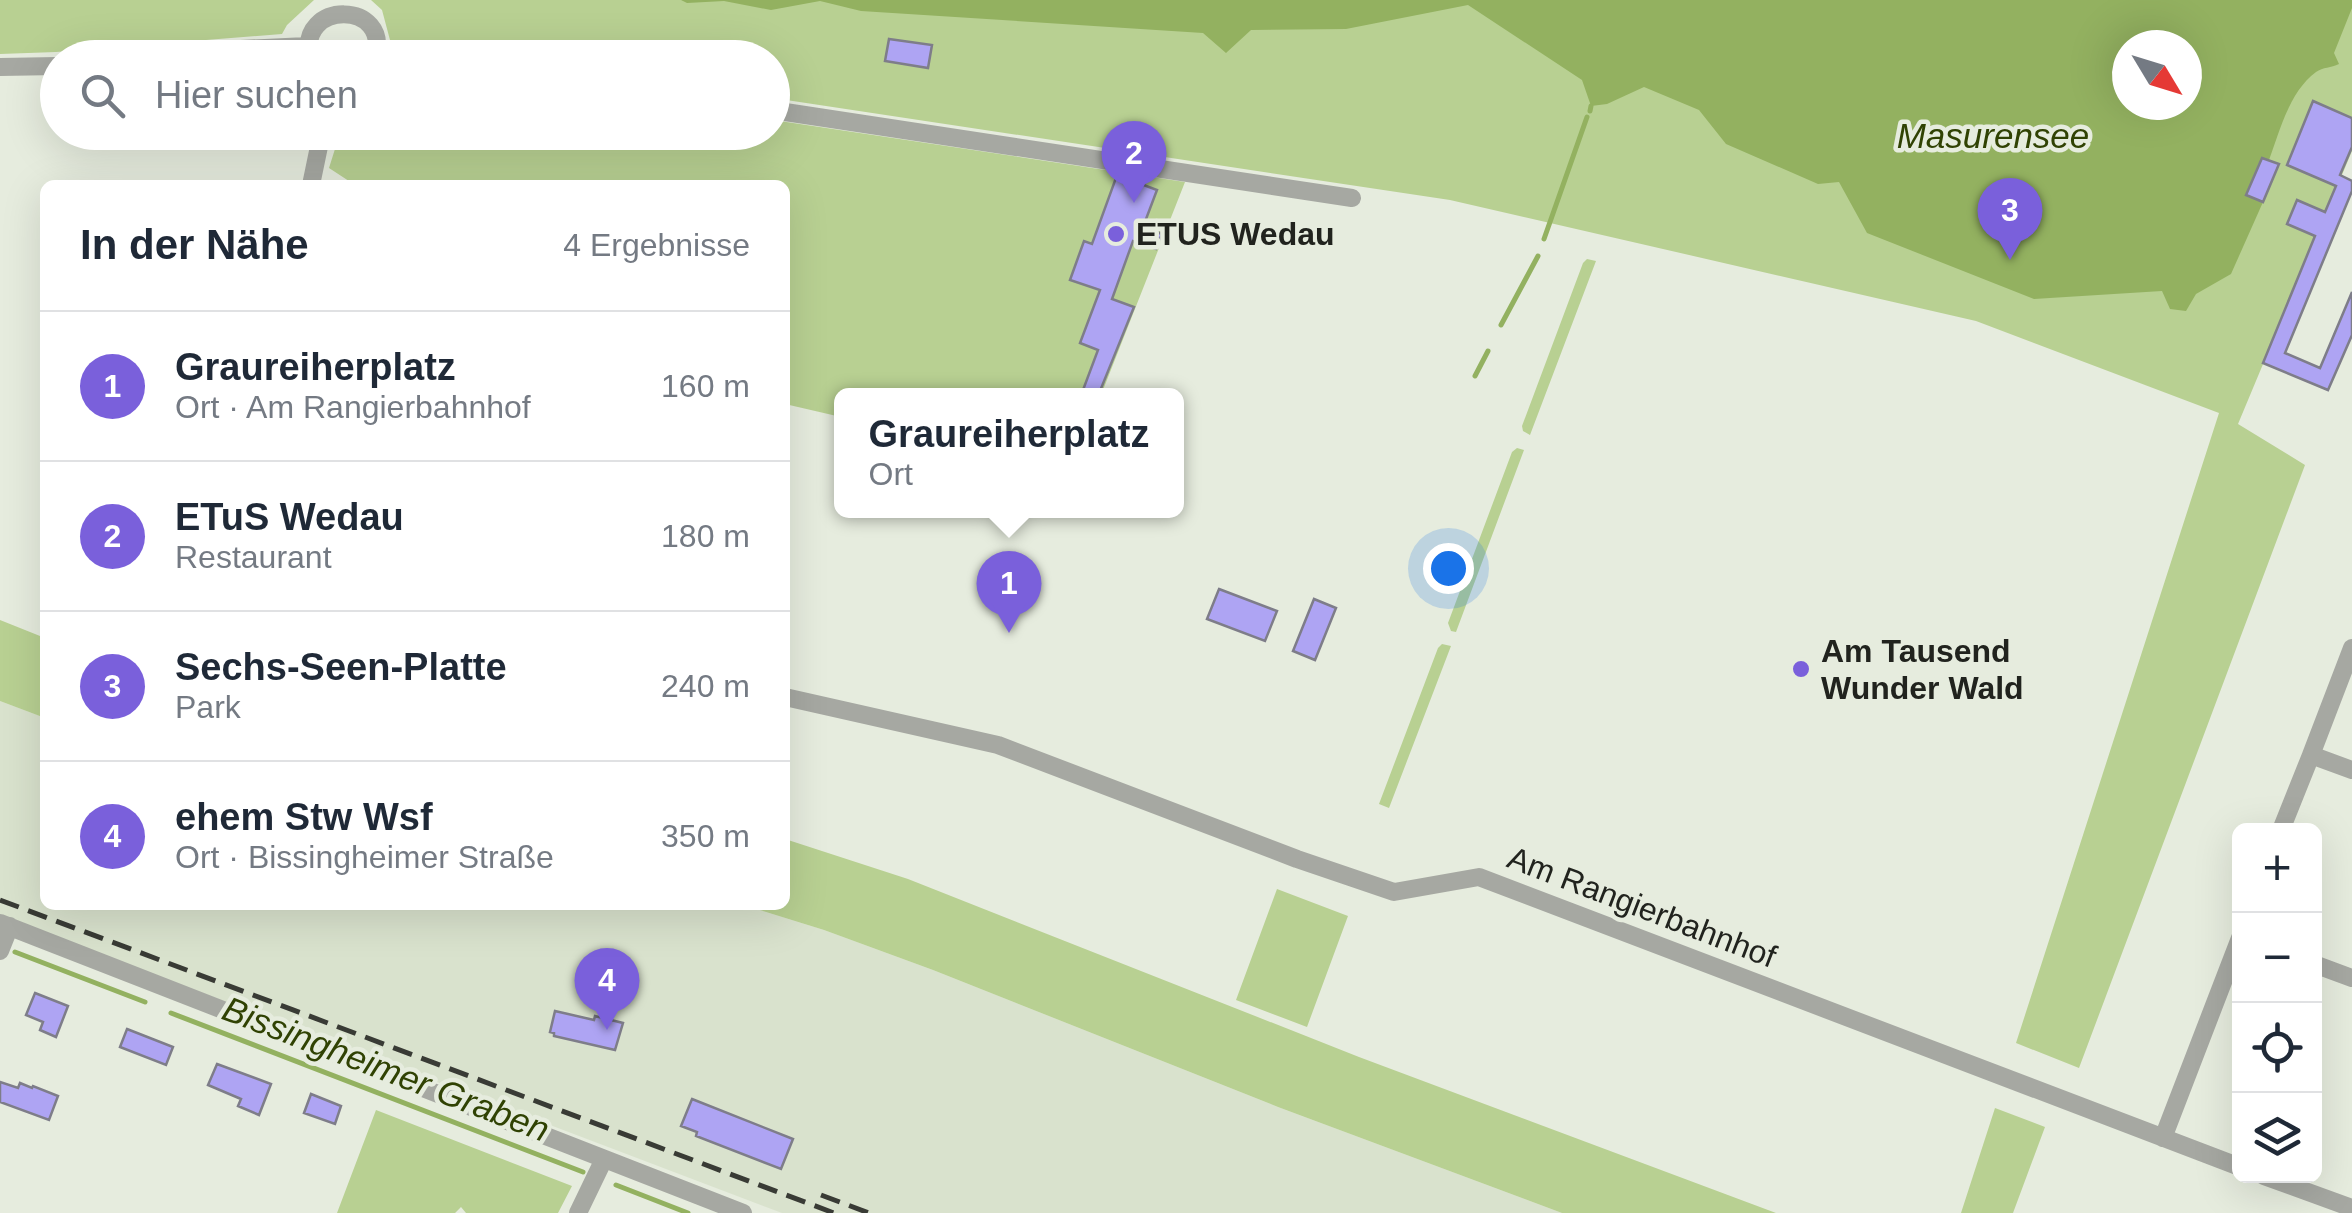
<!DOCTYPE html>
<html lang="de">
<head>
<meta charset="utf-8">
<style>
	body { margin:0; font-family:Helvetica,sans-serif; background:#f6f6f7; color:#1f2937 }
	.controls { position:absolute; right:30px; bottom:30px; display:grid; overflow:hidden; border-radius:15px; box-shadow:0 10px 40px #0002 }
	.controls button { width:90px; height:90px; display:grid; place-items:center; padding:0; border:0; border-bottom:2px solid #e0e1e3; background:#fff; color:#1f2937; font:50px sans-serif }
	.compass { position:absolute; left:2112px; top:30px; width:90px; height:90px; border-radius:50%; background:#fff; box-shadow:0 10px 40px #0002; rotate:128deg }
	.you { position:absolute; left:1448px; top:568px; width:35px; height:35px; margin:-25px; border:8px solid #fff; border-radius:50%; background:#1a73e8; box-shadow:0 0 0 15px #1a73e833 }
	.badge { display:grid; place-items:center; width:65px; height:65px; border-radius:50%; background:#7a60db; color:#fff; font-size:32px; font-weight:700 }
	.pin { position:absolute; translate:-50% -82px; filter:drop-shadow(0 2px 5px #0008) }
	.pin::after { content:''; position:absolute; top:52px; width:35px; height:30px; background:inherit; clip-path:polygon(0 0,100% 0,50% 100%) }
	.popup { position:absolute; left:834px; top:388px; width:350px; height:130px; box-sizing:border-box; display:grid; place-content:center; border-radius:15px; background:#fff; filter:drop-shadow(0 2px 8px #0005); font-size:32px; white-space:nowrap; color:#747a83 }
	.popup b { font-size:38px; color:#1f2937 }
	.popup::after { content:''; position:absolute; left:50%; top:100%; margin-left:-20px; border:20px solid transparent; border-top-color:#fff }
	.list { margin:0; padding:0; list-style:none }
	h2 { display:flex; justify-content:space-between; align-items:center; height:130px; margin:0; padding:0 40px; font-size:42px }
	h2 small { font-size:32px; font-weight:400; color:#747a83 }
	.list li { display:grid; grid-template-columns:65px 1fr auto; gap:30px; align-items:center; box-sizing:border-box; height:150px; padding:0 40px; border-top:2px solid #e0e1e3 }
	.list b { display:block; font-size:38px; white-space:nowrap }
	.list p { margin:0; font-size:32px; white-space:nowrap; color:#747a83 }
	.list em { font-size:32px; font-style:normal; color:#747a83 }
	.icon { flex:none; width:55px; height:55px; fill:none; stroke:currentColor; stroke-width:2; stroke-linecap:round; stroke-linejoin:round }
	.map { position:relative; flex:none; width:2352px; height:1213px; overflow:hidden }
	.search { position:absolute; background:#fff; box-shadow:0 10px 40px #0002; left:40px; top:40px; width:750px; height:110px; display:flex; align-items:center; gap:25px; box-sizing:border-box; padding:0 35px; border-radius:55px; color:#747a83; font-size:38px }
	.panel { position:absolute; background:#fff; box-shadow:0 10px 40px #0002; left:40px; top:180px; width:750px; height:730px; border-radius:15px }
	.map>svg:first-child { display:block }
	.built { fill:#d9e2cd }
	.green { fill:#b8d092; fill-rule:evenodd }
	.water { fill:#93b160; fill-rule:evenodd }
	.lines { fill:none; stroke-linecap:round; stroke-linejoin:round }
	.stream { stroke:#93b160; stroke-width:5 }
	.building { fill:#aea4f3; stroke:#7e7d89; stroke-width:2.5 }
	.minor { stroke:#a6a8a2; stroke-width:18 }
	.rail { stroke:#393b35; stroke-width:5; stroke-dasharray:20 10; stroke-linecap:butt }
	.poi-dot { fill:#7a60db; stroke:#e6ecde; stroke-width:4 }
	.labels { text-anchor:middle; stroke-width:9; stroke-linejoin:round; paint-order:stroke }
	.poi-label { font-size:32px; font-weight:bold; fill:#21231e; stroke:#e6ecde; text-anchor:start }
	.street-label { font-size:32px; fill:#21231e; stroke:#e6ecde }
	.water-label { font-size:35px; font-style:italic; fill:#304203; stroke:#e6ecde }
</style>
</head>
<body>
<div class="map">
<svg width="2352" height="1213" viewBox="0 0 2352 1213">
	<rect width="100%" height="100%" fill="#e6ecde"/>
	<path class="built" d="M0,701L45,718V905H744L824,930L933,970L1278,1107L1562,1213H782L0,916Z"/>
	<path class="green" d="M0,0H314L287,25L282,34L56,52L0,54Z
		M371,0H2352V151L2238,424L2305,465L2079,1068L2016,1043L2219,413L1976,321L1450,200L773,98L772,58L507,57L390,40L382,10ZM2127,45H2187V105H2127Z
		M773,120L1185,182L1101,395L842,396L841,417L785,404V185H355L329,168L340,133L772,132Z
		M1587,259L1596,261L1530,435L1523,431L1522,426L1583,263Z
		M1517,448L1524,450L1456,632L1451,631L1448,623L1512,452Z
		M0,620L45,638V718L0,701Z
		M1442,644L1451,646L1389,808L1379,804L1438,648Z
		M785,839L908,879L1359,1057L1776,1213H1562L1278,1107L933,970L824,930L744,905H785Z
		M1277,889L1348,916L1307,1027L1236,1000Z
		M1995,1108L2045,1127L2013,1213H1961Z
		M376,1110L572,1186L558,1213H466L461,1207L455,1213H337Z"/>
	<path class="water" d="M681,0H2352V8L2334,53L2339,64C2331,68 2323,67 2316,72C2289,92 2280,131 2269,160L2262,158L2246,195L2263,202L2231,274L2196,294L2186,311L2170,309L2162,291L2034,299L1867,233L1839,182L1818,184L1726,144L1699,110L1644,87L1607,104L1591,106L1582,80L1468,5L1346,29L1251,30L1226,53L1203,33L861,11L820,1L771,10L724,1L687,3ZM2127,45H2187V105H2127Z"/>
	<g class="lines">
		<path class="stream" d="M1590,111L1591,106
			M1544,239L1587,117
			M1501,325L1538,256
			M1475,376L1488,351
			M15,952L145,1002
			M171,1013L583,1172
			M616,1185L688,1213"/>
	</g>
	<path class="building" d="M889,39L932,45L928,68L885,61Z
		M2313,101L2352,118V147L2340,175L2352,181V191L2285,353L2320,368L2352,292V335L2328,390L2263,363L2315,236L2287,224L2297,200L2325,212L2336,186L2287,165Z
		M2262,158L2279,164L2263,202L2246,195Z
		M1117,175L1157,190L1143,227L1162,234L1156,249L1133,241L1112,299L1134,307L1098,396L1083,390L1098,350L1080,343L1100,290L1070,280L1084,241L1092,244Z
		M1219,589L1277,611L1265,641L1207,619Z
		M1314,599L1336,608L1315,660L1293,651Z
		M35,993L68,1006L56,1037L40,1030L43,1022L26,1015Z
		M555,1011L594,1020L595,1016L623,1023L615,1050L554,1036V1033L550,1032Z
		M127,1029L173,1047L166,1065L120,1047Z
		M217,1064L271,1084L259,1115L238,1106L241,1099L208,1085Z
		M0,1082L18,1088L20,1083L32,1088L33,1086L58,1096L49,1120L0,1102Z
		M311,1094L341,1106L335,1124L304,1113Z
		M692,1099L793,1139L781,1169L696,1136L697,1132L681,1126Z"/>
	<g class="lines">
		<path class="minor" d="M377,50L429,58
			M310,57C297,0 392,0 375,58
			M129,58L177,52L307,46
			M0,67L58,66
			M772,110L1352,198
			M311,185L322,132
			M2352,648L2311,755L2352,770
			M785,697L998,745L1297,859L1394,892L1479,877L2240,1167
			M2281,830L2311,755
			M0,923L743,1213
			M0,951L10,926
			M2314,964L2352,978
			M2163,1138L2240,938
			M2264,1176L2352,1208
			M578,1213L604,1159"/>
		<path class="rail" d="M0,900L834,1213
			M821,1195L869,1213"/>
	</g>
	<g class="poi-dot">
		<circle cx="1116" cy="234" r="10"/>
		<circle cx="1801" cy="669" r="10"/>
	</g>
	<g class="labels">
		<g class="poi-label">
			<text x="1136" y="245">ETUS Wedau</text>
			<text x="1821" y="662">Am Tausend<tspan x="1821" dy="37">Wunder Wald</tspan></text>
		</g>
		<g class="street-label">
			<text transform="translate(1642 907) rotate(21)" y="11">Am Rangierbahnhof</text>
		</g>
		<g class="water-label">
			<text x="1993" y="148">Masurensee</text>
			<text transform="translate(386 1069) rotate(21)" y="12">Bissingheimer Graben</text>
		</g>
	</g>
</svg>
<div class="controls">
<button>+</button>
<button>−</button>
<button><svg class="icon" aria-label="locate" viewBox="0 0 24 24"><circle cx="12" cy="12" r="6"/><path d="M12 2v4M12 18v4M2 12h4M18 12h4"/></svg></button>
<button><svg class="icon" aria-label="layers" viewBox="0 0 24 24"><path d="M12 4l9 5-9 5-9-5zM3 14l9 5 9-5"/></svg></button>
</div>
<svg class="compass" viewBox="-18 -18 36 36"><path d="M0-13l5 13h-10z" fill="#e53935"/><path d="M0 13l5-13h-10z" fill="#747a83"/></svg>
<div class="you"></div>
<div class="pin badge" style="left:1009px;top:633px">1</div>
<div class="popup"><b>Graureiherplatz</b>Ort</div>
<div class="pin badge" style="left:1134px;top:203px">2</div>
<div class="pin badge" style="left:2010px;top:260px">3</div>
<div class="pin badge" style="left:607px;top:1030px">4</div>
<div class="search"><svg class="icon" aria-label="search" viewBox="0 0 24 24"><circle cx="10" cy="10" r="6"/><path d="M15 15l6 6"/></svg>Hier suchen</div>
<section class="panel">
<h2>In der Nähe<small>4 Ergebnisse</small></h2>
<ul class="list">
<li><span class="badge">1</span><div><b>Graureiherplatz</b><p>Ort · Am Rangierbahnhof</p></div><em>160 m</em></li>
<li><span class="badge">2</span><div><b>ETuS Wedau</b><p>Restaurant</p></div><em>180 m</em></li>
<li><span class="badge">3</span><div><b>Sechs-Seen-Platte</b><p>Park</p></div><em>240 m</em></li>
<li><span class="badge">4</span><div><b>ehem Stw Wsf</b><p>Ort · Bissingheimer Straße</p></div><em>350 m</em></li>
</ul>
</section>
</div>
</body>
</html>
